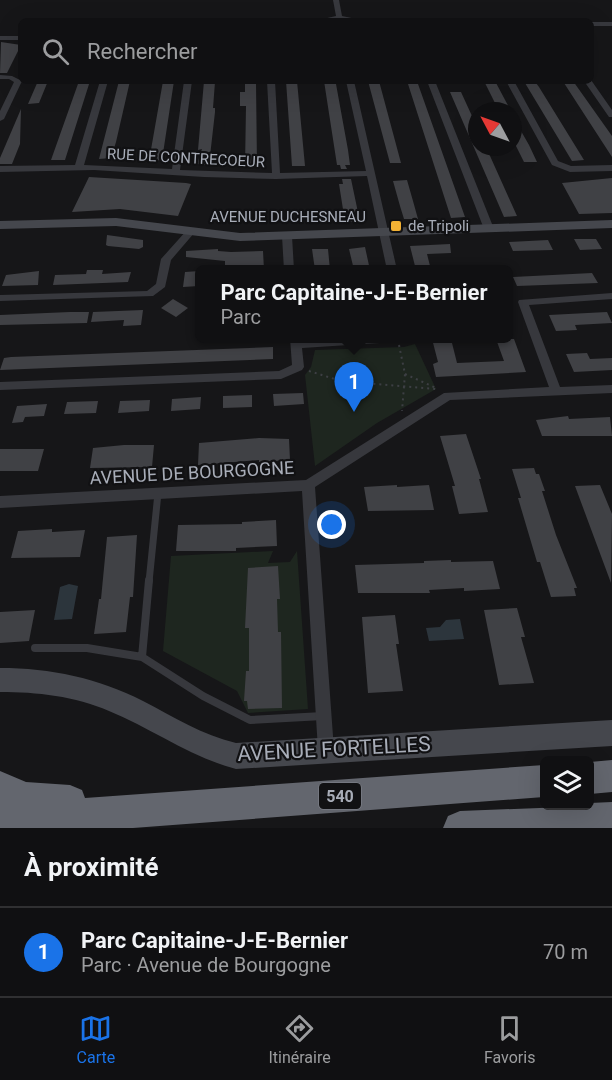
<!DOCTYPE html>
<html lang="fr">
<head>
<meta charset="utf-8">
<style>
	body { margin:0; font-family:Roboto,sans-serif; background:#19191b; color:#f1f3f6 }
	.controls { position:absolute; right:18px; bottom:18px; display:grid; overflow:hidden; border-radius:9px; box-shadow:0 6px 24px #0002 }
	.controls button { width:54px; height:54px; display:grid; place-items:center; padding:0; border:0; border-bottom:2px solid #303032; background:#101012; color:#f1f3f6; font:30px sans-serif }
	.compass { position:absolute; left:468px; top:102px; width:54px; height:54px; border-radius:50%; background:#101012; box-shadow:0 6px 24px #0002; rotate:311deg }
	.you { position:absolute; left:332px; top:525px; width:21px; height:21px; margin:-15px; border:4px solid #fff; border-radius:50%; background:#1a73e8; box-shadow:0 0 0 9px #1a73e833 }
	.badge { display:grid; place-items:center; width:39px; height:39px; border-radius:50%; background:#1a73e8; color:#fff; font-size:20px; font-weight:700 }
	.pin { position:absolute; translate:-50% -50px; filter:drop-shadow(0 2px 3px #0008) }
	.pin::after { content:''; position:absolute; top:32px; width:21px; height:18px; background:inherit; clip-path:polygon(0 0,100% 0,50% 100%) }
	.popup { position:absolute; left:195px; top:265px; width:318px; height:78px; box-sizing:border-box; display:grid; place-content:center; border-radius:9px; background:#101012; filter:drop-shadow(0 2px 4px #0005); font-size:20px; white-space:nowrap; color:#9c9d9f }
	.popup b { font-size:22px; color:#f1f3f6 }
	.popup::after { content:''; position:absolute; left:50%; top:100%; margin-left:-12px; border:12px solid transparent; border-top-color:#101012 }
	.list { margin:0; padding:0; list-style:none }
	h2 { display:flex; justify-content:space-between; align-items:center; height:78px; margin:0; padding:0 24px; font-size:26px }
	h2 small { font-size:20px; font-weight:400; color:#9c9d9f }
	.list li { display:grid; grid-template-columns:39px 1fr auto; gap:18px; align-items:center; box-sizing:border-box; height:90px; padding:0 24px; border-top:2px solid #303032 }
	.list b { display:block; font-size:22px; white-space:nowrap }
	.list p { margin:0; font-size:20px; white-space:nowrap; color:#9c9d9f }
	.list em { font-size:20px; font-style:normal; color:#9c9d9f }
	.icon { flex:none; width:33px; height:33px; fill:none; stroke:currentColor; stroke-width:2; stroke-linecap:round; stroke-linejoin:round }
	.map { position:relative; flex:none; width:612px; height:828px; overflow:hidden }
	.search { position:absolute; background:#101012; box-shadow:0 6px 24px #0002; left:18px; right:18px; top:18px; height:66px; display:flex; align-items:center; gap:15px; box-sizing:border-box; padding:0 21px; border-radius:9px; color:#9c9d9f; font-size:22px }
	.sheet { height:168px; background:#101012 }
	nav { display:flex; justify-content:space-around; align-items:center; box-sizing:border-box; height:84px; border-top:2px solid #303032; background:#101012; font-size:16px; color:#9c9d9f }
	nav a { display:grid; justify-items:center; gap:3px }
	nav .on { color:#1a73e8 }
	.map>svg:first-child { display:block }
	.green { fill:#1e261f }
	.water { fill:#2c353c }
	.building { fill:#404145 }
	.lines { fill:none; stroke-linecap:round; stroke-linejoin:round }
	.path { stroke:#3d3f44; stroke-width:2; stroke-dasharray:2 4; stroke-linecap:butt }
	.lane-far1 { stroke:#37383d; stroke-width:7 }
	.lane { stroke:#37383d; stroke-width:8 }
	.street { fill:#37383d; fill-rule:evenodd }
	.secondary { fill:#45474d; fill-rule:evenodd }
	.highway { fill:#63666e; fill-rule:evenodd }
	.poi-dot { fill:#f2b134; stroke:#111113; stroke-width:2 }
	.labels { text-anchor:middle; stroke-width:4.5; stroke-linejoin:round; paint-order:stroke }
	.far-street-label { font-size:15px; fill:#a8adb8; stroke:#111113 }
	.far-poi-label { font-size:15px; fill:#a8adb8; stroke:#111113; text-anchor:start }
	.shield { fill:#111113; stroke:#7b7e86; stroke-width:1.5 }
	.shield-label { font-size:16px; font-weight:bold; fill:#a8adb8 }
	.street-label { font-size:18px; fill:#a8adb8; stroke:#111113 }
	.near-street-label { font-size:21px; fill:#a8adb8; stroke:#111113 }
</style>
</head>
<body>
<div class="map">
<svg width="612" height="828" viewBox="0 0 612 828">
	<rect width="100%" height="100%" fill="#161618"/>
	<path class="green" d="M415,344L436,389L377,423L315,466L305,375L311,367L315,350L404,347Z
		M273,551L268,563L290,562L297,551L308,709L248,713L237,691L163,651L171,556Z"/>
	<path class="water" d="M69,584L78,586L72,619L54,620L60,587Z
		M460,619L464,639L429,641L426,628L440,627L446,620Z"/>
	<path class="building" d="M1,42L21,45L7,73H0Z
		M38,81H48L39,103L28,104Z
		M79,81H90L65,160H51Z
		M119,81H130L116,142L111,158L99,159Z
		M163,81H174L162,160L149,161Z
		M204,81L215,82L213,108H215V112L209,165L197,164L202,149L198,150Z
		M245,81H255L256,83L257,166L245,167L246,106H240V92H245Z
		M286,81H297L305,166H292Z
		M324,81H334L336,84L348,150L350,165H345L347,169H341L340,165H337Z
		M368,81H379L401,163H390Z
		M484,81H495L511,111H499Z
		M567,81H573L612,136V157L564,83Z
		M525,83H536L539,87L584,160L572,161Z
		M408,84H418L465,217L451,218Z
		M450,92H461L477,127V147H486L517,216L504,217Z
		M21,109L20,144L12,164H0V158Z
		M513,117L529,145L537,162H524L513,140Z
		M89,177L186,183L191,184L178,216L120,209L72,212Z
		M612,178V213L579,214L562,183Z
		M342,179H351L360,222H345L339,184H343Z
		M407,180L413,201L418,219H404L400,206L393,181Z
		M107,235L143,240V247L139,249L108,246L106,245Z
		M574,239H596L602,249L580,250Z
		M548,240L553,250L513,251L509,242Z
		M450,244L451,253L427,254L431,270H416L410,246Z
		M365,247L370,270H354L349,249Z
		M218,249V251L231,252L263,251L264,270H225V261L186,257V251Z
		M312,249H328L330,270H315Z
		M87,270H103L102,274L131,272L128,282L53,285L55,275L86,274Z
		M39,271L38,285L2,286L6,275Z
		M200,271L199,286L183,287L185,272Z
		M592,273L598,283L517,286L513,277Z
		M173,299L188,308L176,317L161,308Z
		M143,310L141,325L123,326L124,320L91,322L93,312Z
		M70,312H89L87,323L0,325V315Z
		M607,312L612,323L575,325L577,330L556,331L549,315Z
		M432,339H451L457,363L504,361L496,339H514L526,372L436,377L433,364L438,362Z
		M273,347V359L0,370L4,358L11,357Z
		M587,353L590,359L612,358V370L574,372L566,354Z
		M303,393L304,404L274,406L273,394Z
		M252,395V407L223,408V396Z
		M201,397L200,409L171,411L172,399Z
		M150,400L149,411L118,413L120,401Z
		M98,401L96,413L64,414L67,402Z
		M47,404L44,416L25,417L23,422L12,423L17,406Z
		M568,416L569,419L610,417L612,436H542L536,420Z
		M466,434L481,479H479L488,512L459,514L452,486H455L440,436Z
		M259,438L289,439L290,460L259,462V460L198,465L199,443Z
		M124,445H154L152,467L90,468L93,448Z
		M0,449H44L38,471H0Z
		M534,468L536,474H539L545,491H542L556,535L577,588H574L576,596L551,597L540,562H537L518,498H521L512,469Z
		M397,485V487L429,485L434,510L368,511L364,487Z
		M600,485L612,514L611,583L575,486Z
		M276,520L277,546L236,548V551H176L178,525L242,524V522Z
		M52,529V532L85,530L80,557L11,558L18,531Z
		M137,535L133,597H130L126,632L94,634L99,599H101L107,537Z
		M451,560V562L493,561L500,589L464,591V588L429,590L430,593H358L355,565L424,563V561Z
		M278,566L280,599H277L278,632H281L282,708L248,709L247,701H244L246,671H249V628H245L248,568Z
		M517,608L525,637H521L534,683L499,685L484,610Z
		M35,610L29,641L0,643V612Z
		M395,615L399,644H396L403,691L368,693L362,617Z"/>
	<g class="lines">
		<path class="path" d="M399,345L405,374L402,411
			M309,371L341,381L436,389
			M405,374L436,388"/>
		<path class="lane-far1" d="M149,582L158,493"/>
		<path class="lane" d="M149,580L142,657L203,696L250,720L323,716
			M35,648H87L142,657"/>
		<path class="street" d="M333,0H339L342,16L366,21L339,19L314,21L336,16Z
			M591,22H612V26H591Z
			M0,36H21V40H0Z
			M0,75L12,76L22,81L4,119L0,121V111L14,82L9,79H0Z
			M591,80L612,110V117H609L584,81Z
			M100,81H108L84,165L172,169L184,81H192L180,170L272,173L267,81H275L280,173L366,171L346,81H354L397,270H387L367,176L276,179L204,177L94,170L0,172V166L75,165Z
			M427,81H435L494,229L492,231L489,232L484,229Z
			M506,81H514L558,161L571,166L612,165V171L570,172L552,165Z
			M190,229L195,232L171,260L165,287L153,296L0,301V295L147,291L156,284L161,259L187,230Z
			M287,233L292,236L294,270H284L282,236Z
			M612,293V299L529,305L560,387L612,385V393L450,400L315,487L334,750L332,756L326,758L320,756L318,750L302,491L0,508V496L306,480L444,393L549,387L518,302L519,300Z
			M290,338H300L301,341L334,338H400L395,342L302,348L304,367L302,370L281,379L0,390V382L279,371L292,365Z"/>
		<path class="secondary" d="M116,218L240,233L612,220V228L240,241L116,226L0,229V221Z
			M0,668C51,668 98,678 143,701C174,717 202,735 236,743L612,720V746L236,769C190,757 153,729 109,711C75,696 37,692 0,692Z"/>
		<path class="highway" d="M612,760V792L590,794V762Z
			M544,765V797L133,828H0V771L26,782L70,785L82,790L85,798Z
			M612,802V828H443L448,816L460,811L590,806V803Z"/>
	</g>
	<rect class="poi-dot" x="390" y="220" width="12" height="12" rx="3"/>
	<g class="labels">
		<g class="far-street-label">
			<text transform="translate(186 158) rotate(3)" y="5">RUE DE CONTRECOEUR</text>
			<text x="288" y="222">AVENUE DUCHESNEAU</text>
		</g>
		<g class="far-poi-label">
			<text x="408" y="231">de Tripoli</text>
		</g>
		<rect class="shield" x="319" y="783" width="42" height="26" rx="4.5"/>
		<g class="shield-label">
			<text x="340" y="802">540</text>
		</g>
		<g class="street-label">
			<text transform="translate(192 473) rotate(-3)" y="6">AVENUE DE BOURGOGNE</text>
		</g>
		<g class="near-street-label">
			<text transform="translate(334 749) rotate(-3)" y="7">AVENUE FORTELLES</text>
		</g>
	</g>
</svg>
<div class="controls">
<button><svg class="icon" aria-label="layers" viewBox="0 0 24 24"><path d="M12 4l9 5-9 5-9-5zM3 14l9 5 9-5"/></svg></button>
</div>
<svg class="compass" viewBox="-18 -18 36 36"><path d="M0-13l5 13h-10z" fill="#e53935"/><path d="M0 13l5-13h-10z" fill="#9c9d9f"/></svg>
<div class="you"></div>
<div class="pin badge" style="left:354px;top:412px">1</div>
<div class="popup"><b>Parc Capitaine-J-E-Bernier</b>Parc</div>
<div class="search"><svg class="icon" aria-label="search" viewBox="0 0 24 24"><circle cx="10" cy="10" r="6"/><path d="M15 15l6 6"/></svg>Rechercher</div>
</div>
<section class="sheet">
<h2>À proximité<small></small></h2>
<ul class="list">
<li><span class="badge">1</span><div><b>Parc Capitaine-J-E-Bernier</b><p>Parc · Avenue de Bourgogne</p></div><em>70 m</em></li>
</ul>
</section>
<nav>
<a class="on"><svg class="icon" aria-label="map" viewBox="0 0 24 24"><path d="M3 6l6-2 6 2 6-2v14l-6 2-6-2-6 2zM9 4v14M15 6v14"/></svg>Carte</a>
<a><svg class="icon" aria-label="directions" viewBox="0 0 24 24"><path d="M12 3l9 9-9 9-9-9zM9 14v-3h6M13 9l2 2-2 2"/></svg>Itinéraire</a>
<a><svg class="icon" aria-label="saved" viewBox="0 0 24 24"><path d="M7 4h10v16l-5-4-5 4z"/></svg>Favoris</a>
</nav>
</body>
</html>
